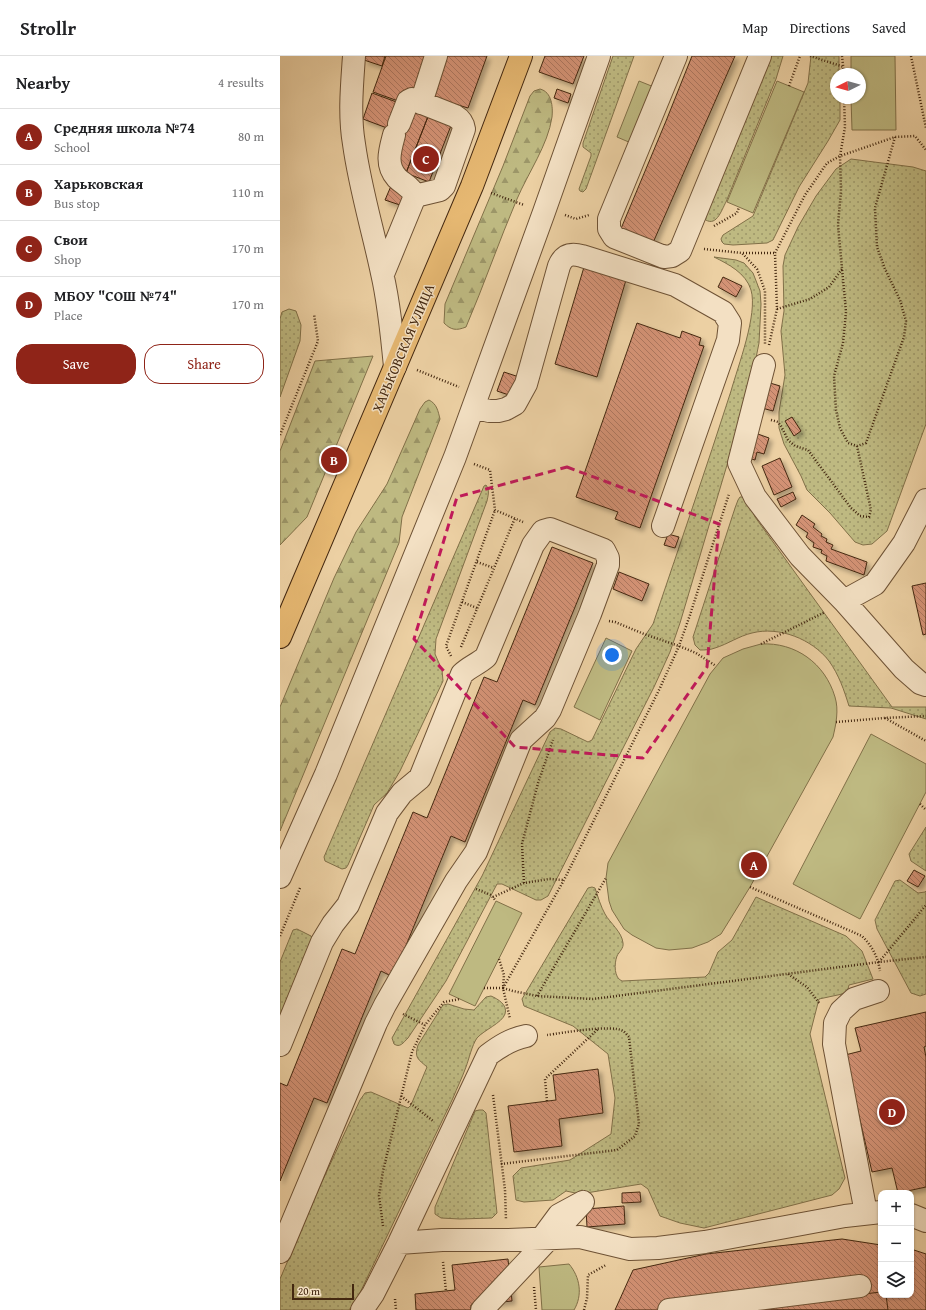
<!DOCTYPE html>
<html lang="en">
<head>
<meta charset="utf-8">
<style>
	body { margin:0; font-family:"Gentium Book Plus",serif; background:#f6f6f6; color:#202124 }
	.controls { position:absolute; right:12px; bottom:12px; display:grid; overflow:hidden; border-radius:8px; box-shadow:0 1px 3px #0004 }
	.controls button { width:36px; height:36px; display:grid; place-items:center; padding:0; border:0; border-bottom:1px solid #e0e0e0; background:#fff; color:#202124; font:20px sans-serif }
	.compass { position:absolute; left:550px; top:12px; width:36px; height:36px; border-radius:50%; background:#fff; box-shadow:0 1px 3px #0004; rotate:265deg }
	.scale { position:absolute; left:12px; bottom:10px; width:62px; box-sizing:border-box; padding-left:4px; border:2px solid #442810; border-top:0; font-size:11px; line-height:14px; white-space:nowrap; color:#442810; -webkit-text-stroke:3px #f3e0c3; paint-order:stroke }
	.you { position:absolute; left:332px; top:599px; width:14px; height:14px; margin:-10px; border:3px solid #fff; border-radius:50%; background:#1a73e8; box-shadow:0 0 0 6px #1a73e833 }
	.badge { display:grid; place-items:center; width:26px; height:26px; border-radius:50%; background:#8f2418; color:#fff; font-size:13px; font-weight:700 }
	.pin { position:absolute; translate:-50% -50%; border:2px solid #fff; box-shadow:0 1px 4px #0006 }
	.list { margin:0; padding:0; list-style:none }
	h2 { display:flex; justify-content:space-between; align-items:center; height:52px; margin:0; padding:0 16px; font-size:17px }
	h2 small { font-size:13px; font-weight:400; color:#757577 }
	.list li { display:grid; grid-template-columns:26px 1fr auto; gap:12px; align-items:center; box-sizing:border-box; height:56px; padding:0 16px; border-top:1px solid #e0e0e0 }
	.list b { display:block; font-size:15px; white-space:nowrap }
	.list p { margin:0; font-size:13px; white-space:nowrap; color:#757577 }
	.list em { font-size:13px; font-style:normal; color:#757577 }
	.actions { display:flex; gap:8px; padding:12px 16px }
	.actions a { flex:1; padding:9px 0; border:1px solid #8f2418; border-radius:16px; text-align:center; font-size:14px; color:#8f2418 }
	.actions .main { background:#8f2418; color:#fff }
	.icon { flex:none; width:22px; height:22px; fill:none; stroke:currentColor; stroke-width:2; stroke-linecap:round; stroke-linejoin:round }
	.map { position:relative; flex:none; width:646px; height:1254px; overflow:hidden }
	header { display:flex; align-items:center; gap:24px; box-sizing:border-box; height:56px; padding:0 20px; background:#fff; border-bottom:1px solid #e0e0e0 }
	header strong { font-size:19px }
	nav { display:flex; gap:22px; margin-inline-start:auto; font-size:14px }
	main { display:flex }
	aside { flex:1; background:#fff }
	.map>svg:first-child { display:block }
	.grass { fill:url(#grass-dots); stroke:#817048 }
	.forest { fill:url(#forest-firs); stroke:#817048 }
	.park { fill:#beb981; stroke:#817048 }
	.building { fill:url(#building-back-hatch); stroke:#442810; filter:url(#shadow) }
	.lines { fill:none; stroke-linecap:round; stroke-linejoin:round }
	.minor-casing { stroke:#6e5235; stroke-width:24 }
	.major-casing { stroke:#442810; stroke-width:24 }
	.path { stroke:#442810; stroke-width:2.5; stroke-dasharray:1 2; stroke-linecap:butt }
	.minor { stroke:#f3e0c3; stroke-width:22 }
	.major { stroke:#e6b872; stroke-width:22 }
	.marked { fill:none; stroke:#c2185b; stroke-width:3; stroke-dasharray:8 5; stroke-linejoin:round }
	.labels { text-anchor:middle; stroke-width:3; stroke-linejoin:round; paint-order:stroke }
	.street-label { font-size:14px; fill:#442810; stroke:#f3e0c3 }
</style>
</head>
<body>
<header>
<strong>Strollr</strong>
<nav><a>Map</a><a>Directions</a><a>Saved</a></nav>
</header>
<main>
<aside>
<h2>Nearby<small>4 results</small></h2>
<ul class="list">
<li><span class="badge">A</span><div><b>Средняя школа №74</b><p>School</p></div><em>80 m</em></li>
<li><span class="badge">B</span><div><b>Харьковская</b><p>Bus stop</p></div><em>110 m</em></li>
<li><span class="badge">C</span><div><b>Свои</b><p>Shop</p></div><em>170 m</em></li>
<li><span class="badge">D</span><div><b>МБОУ &quot;СОШ №74&quot;</b><p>Place</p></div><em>170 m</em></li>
</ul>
<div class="actions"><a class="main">Save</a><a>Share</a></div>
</aside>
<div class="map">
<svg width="646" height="1254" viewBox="0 0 646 1254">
	<defs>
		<pattern id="grass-dots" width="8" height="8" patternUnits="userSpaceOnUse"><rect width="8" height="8" fill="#beb981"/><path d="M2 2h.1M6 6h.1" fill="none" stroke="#9c9668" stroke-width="1.8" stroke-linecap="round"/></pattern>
		<pattern id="forest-firs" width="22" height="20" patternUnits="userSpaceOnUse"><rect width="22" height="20" fill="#beb981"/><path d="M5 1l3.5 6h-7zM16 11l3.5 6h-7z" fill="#9c9668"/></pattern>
		<pattern id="building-back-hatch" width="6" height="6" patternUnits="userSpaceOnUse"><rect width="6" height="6" fill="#d39275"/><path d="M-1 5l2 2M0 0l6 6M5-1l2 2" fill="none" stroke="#ad775f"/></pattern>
		<filter id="shadow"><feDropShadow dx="3.5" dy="3.5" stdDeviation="2" flood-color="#0004"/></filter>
	</defs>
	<rect width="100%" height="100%" fill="#ecd0a3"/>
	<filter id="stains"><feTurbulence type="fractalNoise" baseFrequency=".005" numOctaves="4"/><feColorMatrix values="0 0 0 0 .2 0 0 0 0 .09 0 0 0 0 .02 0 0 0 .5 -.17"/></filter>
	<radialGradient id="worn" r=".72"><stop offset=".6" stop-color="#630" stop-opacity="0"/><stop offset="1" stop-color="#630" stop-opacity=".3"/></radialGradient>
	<path class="grass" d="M333,0H354L306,133L303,136L300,135L299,133L311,100V97L303,91V87Z
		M490,0H503L496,23L446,146C441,155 436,173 423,162Z
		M531,0H559V18H556V42H560V64L548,85L519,131L493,184L487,187L453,189L444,188L442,186L441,183L443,179L473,160L528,27Z
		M571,103L633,111L646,115V368L607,475L592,488L583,489L575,486L550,457L527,434L521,420L504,388L499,372V356L505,319L501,275L504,255L503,210L505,199L518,171L536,140L556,113Z
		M434,201L456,204L464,207L473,217L480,235L481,248L479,287L475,307L447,409L400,567L390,596L374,631L268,840L261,844H256L222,828H217L166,925L128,982C123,987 120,992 114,988L112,982L202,820L270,676L275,672L281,673L308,686L312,684L356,593L373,568C399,491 426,413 451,335C458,310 478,258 471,234C466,217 448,208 434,201Z
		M9,253L16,255L21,269L20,285L0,341V263L2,256Z
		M206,429C210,434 208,440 207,445L156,583L155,598L162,614L163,625L120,715L107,737L94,749L68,809L66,812L62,813L45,805L44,801L204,430Z
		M460,441H463L470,449L475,461L612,651H646V663L611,652L569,650C564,634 559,619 549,605C532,583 499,570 472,577C459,580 448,588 435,592C430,594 425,594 420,594L415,589L413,581L455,452L458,444Z
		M646,771V815L631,805L629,798Z
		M620,824L638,837L645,836L646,835V938L640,940L631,937L597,873L595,864L615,825Z
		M312,831L315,832C318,841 321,851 325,858C330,867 342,876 343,887C344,892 339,896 337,900C334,908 334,922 342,925L425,921L429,917L438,896L452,884L476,841L566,880L582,895L593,923L569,929L567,937L539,943L530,978L565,1122L559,1133L552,1139L424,1172L400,1167L380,1160L368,1133L361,1128L300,1138L286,1135L273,1144L244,1146L236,1144L233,1120L241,1112L290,1104L331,1078L335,1042L328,998L293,970L244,950L242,943L308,832Z
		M17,873L31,880L33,884L0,963V906L13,874Z
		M211,940C218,943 228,949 225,958C222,967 204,974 197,982C192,989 189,1003 186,1011C182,1022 177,1032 173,1042L77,1243L69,1254H0V1223L40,1130L80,1044L85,1037L91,1036L128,1052L131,1049L147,1011C138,1003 134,1002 138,989L163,949L168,948L184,953L194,954L206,941Z
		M199,1054H203L206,1057L217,1157L212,1162L180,1163L161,1162L155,1158V1151L195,1055Z"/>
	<path class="forest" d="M260,33C272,36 273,51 272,61C268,89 248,117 237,143C219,185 204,229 186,271C176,275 171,274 164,267L165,248L223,110L250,40L254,35Z
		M93,300L27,461L0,489V395L35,305Z
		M149,344C157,348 158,355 160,363L122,461L119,487L0,775V651L54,522L76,476L107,428L140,353L145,346Z"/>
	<path class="park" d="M571,0H615L616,74H572L571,42H580V18H571Z
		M359,25L374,31L351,87L337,81Z
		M497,25L524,36L473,157L447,146Z
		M326,582L352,595L320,664L294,651Z
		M481,588C515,586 545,607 555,641C559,654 556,668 553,681L470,831L441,878L428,886L412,892L389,894L376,892L352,879L344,873L332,854L329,845L326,822L328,807L430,618L443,602L463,593Z
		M591,678L646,708V736L580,863L513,828Z
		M216,845L242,857L195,950L169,938Z
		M289,1208C300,1221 303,1239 294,1254H262L259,1211Z"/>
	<path class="building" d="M86,0H105L102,10L84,4Z
		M106,0H207L188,52L155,42L149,56L93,36Z
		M265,0H304L293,28L259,16Z
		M412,0H455L372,189L340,175L386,65Z
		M277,33L291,38L288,47L274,42Z
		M92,37L149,58L126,117L116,102L123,78L83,63Z
		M149,58L172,67L149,126L126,117Z
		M111,130L125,136L120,149L105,144Z
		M304,211L346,224L317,321L275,308Z
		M443,221L462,230L456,241L438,231Z
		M357,267L400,282L402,275L421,282L419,289L424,290L360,472L335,463L338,456L296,441Z
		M224,316L239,321L232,340L217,335Z
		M490,327L500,330L493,355L482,352Z
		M512,361L521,375L514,380L505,365Z
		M475,377L489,382L484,398L477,396L475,404L468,402Z
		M500,402L512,431L494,439L482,410Z
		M513,436L516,443L501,451L497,443Z
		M522,459L535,468L533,471L542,478L541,480L547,483L546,486L553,489L551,493L587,506L584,519L546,505L547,500L541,497L542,494L533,491L534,487L526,481L528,477L516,469Z
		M388,478L399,481L395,492L384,489Z
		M272,491L313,507L255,649L243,644L185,786L171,780L113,921L101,915L47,1047L34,1042L0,1125V1027L7,1030L62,893L75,898L133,756L147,762L204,621L217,626Z
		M339,516L369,528L362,545L333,533Z
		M646,527V578L643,579L632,530Z
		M634,814L645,820L638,831L627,825Z
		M646,956V990L644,991L646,1001V1131L618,1137L612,1112L592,1116L565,999L581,995L575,972Z
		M318,1013L323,1057L279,1063L282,1090L234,1096L228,1050L276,1044L273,1019Z
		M360,1136L361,1146L342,1147V1137Z
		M344,1150L345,1168L307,1171L306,1153Z
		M562,1183L601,1189V1239H631V1193L646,1198V1254H335L353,1214L426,1198Z
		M228,1203L232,1245L191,1249V1254H136L135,1238L175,1234L172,1209Z
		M601,1236V1239H606L608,1254H448Z"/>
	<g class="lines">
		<defs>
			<path id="minor" d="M74,0C72,29 69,59 74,88C80,132 93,174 102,217C109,247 112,279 115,311
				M396,0L329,163V173L334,181L384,201L392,200L400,195L480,0
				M141,47L156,0
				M119,68L128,45L132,43L175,60C180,63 183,66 184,73L164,130L160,134L135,140
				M103,218L135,140C130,129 124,129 117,122C105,109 110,94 114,79
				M484,309L459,407L475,441L520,500L564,545L624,613L640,627L646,629
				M194,351L209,355H218L226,353L235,348L246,328L279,210C284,198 291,197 302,200L395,229L443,256L450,267L448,284L383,470
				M564,545L595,528L624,487L646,444
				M0,821L46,718L175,401L264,156L319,0
				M0,989L42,886L53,868L68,849L107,757L122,737L140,722L182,618C189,611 198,608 206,601L253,489L263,475L270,473L324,494L328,502V509L310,558L270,654L265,662L241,684L196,796L176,825L105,949L96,967L0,1196
				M586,1157L554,988L555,967L561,955L574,943L598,935
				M631,1159L646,1165
				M119,1187L162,1184H227L300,1181L350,1193L378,1192L425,1186L565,1160L601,1156
				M82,1254L93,1238L119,1187L208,999C220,990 231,983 246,980
				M202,1254L303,1146L279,1159L262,1182
				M389,1254L580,1230"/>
			<path id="major" d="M0,581L192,130L241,0"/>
		</defs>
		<use href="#minor" class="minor-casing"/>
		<use href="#major" class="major-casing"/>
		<path class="path" d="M530,0L564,11
			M562,0L564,18
			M631,0L646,72
			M509,30L520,0
			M615,81L595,152L597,191L605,213L620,244L626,265L624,281L586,387L577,390L568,387L560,372L556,354L554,320L563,287L566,256L558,169L561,135L560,100L592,89L615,81L635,80L646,94
			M211,137L244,149
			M285,159L296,163L309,159
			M434,170L457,157L459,151
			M424,193L462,197L477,213L485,235V289
			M463,197H495
			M497,253L530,243L549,231L562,213
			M489,289L497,253L495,197L525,139L547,107L560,100L565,71L564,42
			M137,314L179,331
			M491,364L498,366L501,370L508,384L515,390L528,394L571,452L580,460L589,461L591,454L577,390
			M0,379L38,285L34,258
			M194,408L210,414L215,454L243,466
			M197,506L214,512
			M182,546L197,552
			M329,565L335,566L364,578L399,590L416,597L436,610
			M481,588L545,556
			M181,591L235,462
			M171,600L166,590L215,454
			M605,662L646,685
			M556,666L604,662L646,660
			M640,748L646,754
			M244,827L242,788L258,727L273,684
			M470,831L582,880C592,890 598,901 600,915
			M196,833L211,839L216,845
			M213,841L244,827L269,823L284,824
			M0,880L20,832
			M219,903L224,919L223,932L233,935L257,940L313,943L599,906L646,901
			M599,906L646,849
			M508,918L527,931L540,948
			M204,932H223L230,963
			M223,932L284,824L380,632L399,590L410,559L449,438
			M257,940L326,822
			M123,958L145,969
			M213,1039L225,1134L226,1164
			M121,1040L153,1065
			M267,1045L265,1023L318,973
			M221,1108L337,1094L355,1080L359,1068L349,981C347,979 345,976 343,975C332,968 282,977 267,979
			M103,1170L99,1140L103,1115L132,996L145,969L164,946L180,943
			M163,1206L166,1235
			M254,1231L256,1254
			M115,1243L116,1254
			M304,1254L307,1242L308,1219L326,1209"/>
		<use href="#minor" class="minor"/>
		<use href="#major" class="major"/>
	</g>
	<path class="marked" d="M287,411L439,468L427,611L363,702L235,691L134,583L177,441Z"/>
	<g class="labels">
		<g class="street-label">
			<text transform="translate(123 292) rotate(-67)" y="5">ХАРЬКОВСКАЯ УЛИЦА</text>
		</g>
	</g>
	<rect width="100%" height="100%" filter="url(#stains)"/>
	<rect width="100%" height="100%" fill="url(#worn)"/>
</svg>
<div class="controls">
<button>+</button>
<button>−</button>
<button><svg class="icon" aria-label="layers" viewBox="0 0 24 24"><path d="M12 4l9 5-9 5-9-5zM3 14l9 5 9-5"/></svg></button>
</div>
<svg class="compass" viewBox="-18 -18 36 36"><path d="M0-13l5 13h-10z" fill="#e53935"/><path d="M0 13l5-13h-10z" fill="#757577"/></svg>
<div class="scale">20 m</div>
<div class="you"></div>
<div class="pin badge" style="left:474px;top:809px">A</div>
<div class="pin badge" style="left:54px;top:404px">B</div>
<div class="pin badge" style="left:146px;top:103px">C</div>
<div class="pin badge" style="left:612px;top:1056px">D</div>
</div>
</main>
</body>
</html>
